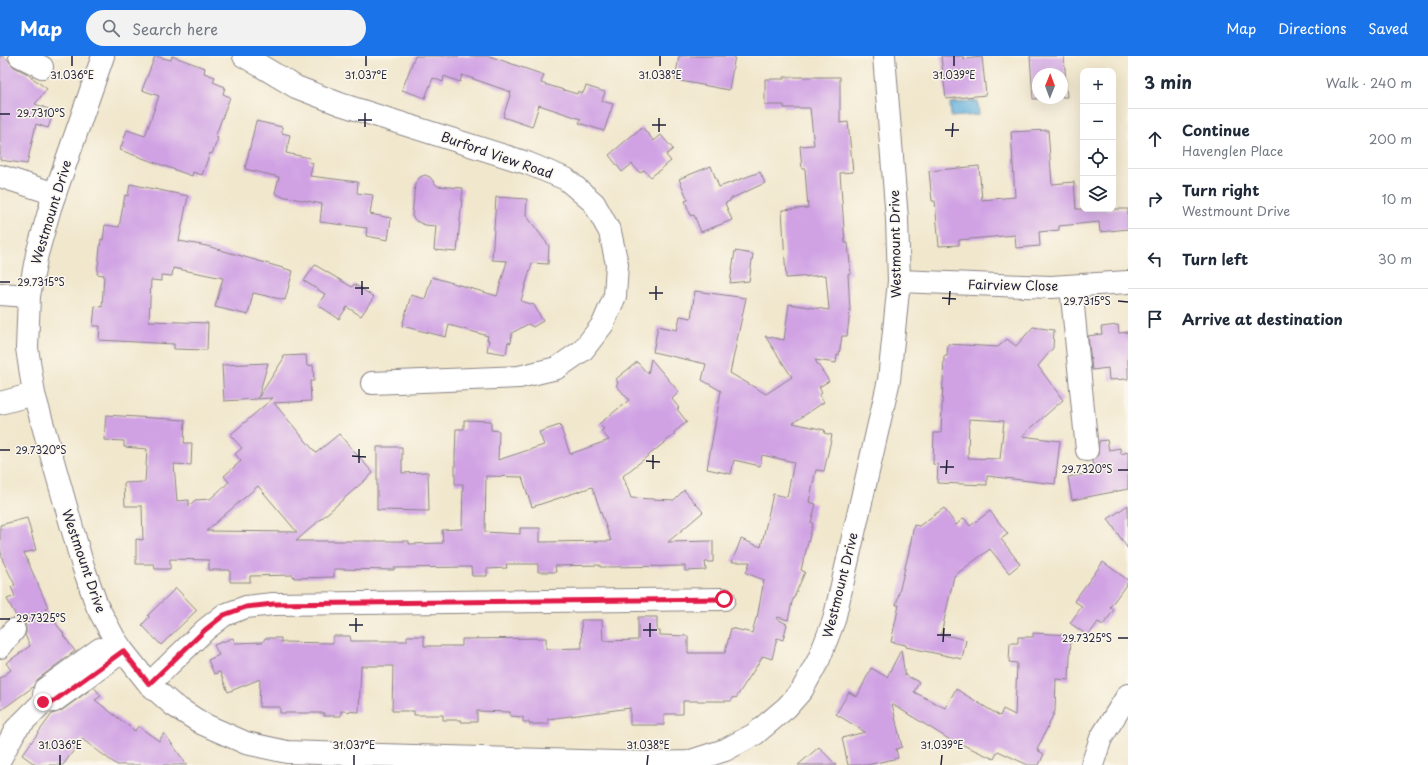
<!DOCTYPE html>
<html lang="en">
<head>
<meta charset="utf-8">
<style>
	body { margin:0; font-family:"Playpen Sans",sans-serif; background:#f2f2f3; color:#1f2937 }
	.controls { position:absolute; right:12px; top:12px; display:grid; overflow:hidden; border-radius:8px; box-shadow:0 4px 16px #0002 }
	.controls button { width:36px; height:36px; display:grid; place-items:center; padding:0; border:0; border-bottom:1px solid #e0e1e3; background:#fff; color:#1f2937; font:20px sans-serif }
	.compass { position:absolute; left:1032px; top:12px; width:36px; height:36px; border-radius:50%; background:#fff; box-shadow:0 4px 16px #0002; rotate:1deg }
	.stop { position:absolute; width:12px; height:12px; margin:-9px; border:3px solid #e11d48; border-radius:50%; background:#fff }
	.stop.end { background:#e11d48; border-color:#fff; box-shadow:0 1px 4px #0008 }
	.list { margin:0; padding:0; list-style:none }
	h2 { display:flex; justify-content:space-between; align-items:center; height:52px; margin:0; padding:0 16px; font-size:17px }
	h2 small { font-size:13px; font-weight:400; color:#747a83 }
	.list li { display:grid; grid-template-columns:26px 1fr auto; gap:12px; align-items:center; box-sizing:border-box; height:60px; padding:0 16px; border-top:1px solid #e0e1e3 }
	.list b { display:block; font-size:15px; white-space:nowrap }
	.list p { margin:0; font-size:13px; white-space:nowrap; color:#747a83 }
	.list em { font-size:13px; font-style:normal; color:#747a83 }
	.icon { flex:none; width:22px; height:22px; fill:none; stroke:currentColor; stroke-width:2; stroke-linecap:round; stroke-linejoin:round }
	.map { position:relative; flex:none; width:1128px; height:709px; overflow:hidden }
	header { display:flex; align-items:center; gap:24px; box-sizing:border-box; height:56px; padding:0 20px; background:#1a73e8; color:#fff }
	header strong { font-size:19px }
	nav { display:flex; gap:22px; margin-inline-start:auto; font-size:14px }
	.search { width:280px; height:36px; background:#f2f2f3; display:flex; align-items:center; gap:10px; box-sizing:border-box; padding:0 14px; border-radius:22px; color:#747a83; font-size:15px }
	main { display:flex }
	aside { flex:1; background:#fff }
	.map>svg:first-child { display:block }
	.water { fill:#5fadd9; stroke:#40688a }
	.building { fill:#d0a2e4; fill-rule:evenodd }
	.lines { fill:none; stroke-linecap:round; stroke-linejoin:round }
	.street-casing { stroke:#8a8484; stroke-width:24 }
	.street { stroke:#fff; stroke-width:22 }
	.route { stroke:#e11d48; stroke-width:5 }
	.ticks { fill:none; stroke:#22223b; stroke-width:1.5 }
	.labels { text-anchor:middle; stroke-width:3; stroke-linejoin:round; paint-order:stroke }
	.street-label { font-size:13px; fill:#22223b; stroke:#fbf7ec }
	.ticks-label { font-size:10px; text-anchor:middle; fill:#22223b; stroke:#fbf7ec; stroke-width:3; stroke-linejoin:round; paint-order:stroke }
</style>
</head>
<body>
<header>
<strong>Map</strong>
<div class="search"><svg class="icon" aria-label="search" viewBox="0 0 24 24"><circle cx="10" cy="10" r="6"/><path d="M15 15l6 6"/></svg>Search here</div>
<nav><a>Map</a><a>Directions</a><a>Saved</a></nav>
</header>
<main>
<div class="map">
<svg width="1128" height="709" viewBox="0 0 1128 709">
	<rect width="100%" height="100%" fill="#fbf7ec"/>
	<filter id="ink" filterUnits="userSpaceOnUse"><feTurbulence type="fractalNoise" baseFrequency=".025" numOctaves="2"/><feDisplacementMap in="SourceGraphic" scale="8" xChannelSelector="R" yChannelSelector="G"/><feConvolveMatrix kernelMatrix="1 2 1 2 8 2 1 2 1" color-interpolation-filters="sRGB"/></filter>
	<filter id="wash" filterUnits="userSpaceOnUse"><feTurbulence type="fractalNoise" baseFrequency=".012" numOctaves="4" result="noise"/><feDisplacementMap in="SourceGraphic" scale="16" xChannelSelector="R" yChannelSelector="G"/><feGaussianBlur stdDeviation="0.9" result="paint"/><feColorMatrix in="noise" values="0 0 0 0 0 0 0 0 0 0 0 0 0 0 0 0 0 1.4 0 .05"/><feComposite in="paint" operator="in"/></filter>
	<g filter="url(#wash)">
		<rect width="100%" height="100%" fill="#f1e7cd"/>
		<path class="water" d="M978,45L979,59L951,61L950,47Z"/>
		<g id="blocks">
			<path class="building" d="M0,0H4L14,11L26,17L47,33L35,48L54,55L48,72L36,68L27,108L0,104Z
				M155,0L171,4L172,0L205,12L204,17L215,21L213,26L225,31L223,38L230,41L215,81L218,82L212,98L210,97L202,119L193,116L192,120L120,94L127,74L145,80L159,40L142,34Z
				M415,0H489L544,19L541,27L577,38L578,35L583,37L586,30L605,36L602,45L613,48L604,75L579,67L581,63L539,49L532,71L503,61L511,36L462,19L460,26L444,20L443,26L433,22L425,42L402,34Z
				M679,0H735L729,34L675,24Z
				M941,0H963V3L982,1L986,39L946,43Z
				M1030,0H1064L1067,41H1062V18H1038V42H1050L1033,43Z
				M784,21H840V67L848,66L853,116L840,117L845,187H848L851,218H848L850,255L847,280H842L839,299H837L836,307L815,304L829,325L819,331L822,337L819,339L824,346L793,367L825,374L824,377L832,379L824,415L816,414L809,446L816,448L811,467H813L801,514L805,516L792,546L788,564L778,561L777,563L787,568L783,584L777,582L772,603L763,600L736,642L734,641L731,645H683V658H664V669H630V652L548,663V668H529V666H523V661L510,660V656L477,655V666H461V664H443V659H414V655H392L393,610H361L359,656L341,655V660H324V657H280V651H259L260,623L228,636L220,616L214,618L208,604L219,599L214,589L233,582L235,587L263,586L265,582H281V586L333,587V580H350L351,585H407V580H424V590H462V583L546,582V593L582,592L581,564H602L603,585L638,584V561H657V575H660V579L688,580V597H725L731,572L752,577L756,562H757L764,524L746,517L750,506H732L741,483L761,491L773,438L787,441L794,406L762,399L760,410L734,404L731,418L707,413L721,335L702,324L706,308L653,296L658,270L677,274L680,260L691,262L695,235L746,242L730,317L766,338L792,321L765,280L784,284L789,248L829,254L826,219L786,222L782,154L808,152L805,113H802L800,90L814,89L810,52H784V49H765V23H784Z
				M256,65L282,71V77L290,79L286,97L310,102L309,106L313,107L310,120L358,126L357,137L373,139L370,158L391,162L388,184L366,180L367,172L320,166L322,148L281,140L275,137L279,121L245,113Z
				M642,71L654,85L661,79L673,93L666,99L671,105L651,121L644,114L640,117L632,108L622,116L609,99Z
				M1048,74L1052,128L1074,126L1076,153H1128V173L1100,176L1099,166L1059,170V174L1039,176L1040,190L1016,192L1015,179L959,184V189L939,190L935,145H932L929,115L979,110L982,144L1015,141L1011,76Z
				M711,110L719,131L760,116L765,127L730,143V145L725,147L732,164L701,176L694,159L691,160L685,145L688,144L679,123Z
				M425,119L430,121L437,130L463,132L457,196L434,194L436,170L425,169L416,165L412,160L415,128L420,121Z
				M130,128L188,140L179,185L207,190L293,215L285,244L253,237L248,259L215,251L223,222L173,212L172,220L161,219V225L151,224L149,265L208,267L207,294L174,293V288L99,284L100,270H93L95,250L102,251L104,219L97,218L101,183L103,184L105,169L119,171L125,139L128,140Z
				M496,141L527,143L526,159L549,190L548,208L532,207L521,245L534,249L543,265L533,271L528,268L512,277L511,287L508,286L506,298L487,295L489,284H487L488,280L449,269L446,281L402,270L411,239L425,243L432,221L497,240L507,205L492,204Z
				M735,195L753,198L749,225L730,227Z
				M315,209L352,231L354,228L374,241L361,260L347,251L339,263L318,249L325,238L304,225Z
				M1118,269L1119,277L1128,276V323L1109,324L1108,312L1092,314L1088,280L1102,278L1101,271Z
				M1033,271L1054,274L1053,292L1038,310L1063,344L1022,380L1060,385L1055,428L987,420V429L937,427L938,409L933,408L934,377H941L944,300H947L948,288L998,291L1007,283L1016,290ZM969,363L1004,365L1000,403L968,402Z
				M306,299L307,310L313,309L314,325H310L311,345L274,347L316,397L339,378L373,417L296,485H409V488L443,487L442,474L462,473L463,428H455V401L456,373H464V364L491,365V374L499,375L498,404L544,389L539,376L560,369L570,398L609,384L601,375L604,373L599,368L629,344L616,329L618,327L616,323L637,306L648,318L651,303L679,336L672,343L679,352L677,353L687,366L674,376L675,378L623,420L631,442L674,444L684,434L703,456L668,486L713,485V506H705L706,514L685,515V510L605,511H600V509L555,510L556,516H538V508H506L507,512L487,513V520H472L471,511L394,512V514L334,513V521L294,522L293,519L250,520V526H230V514H209V504L170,503V513H155L154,508H136V483L143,484L142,450H125L124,427L145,426L147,393L124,391V385L104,384L106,359L185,364L184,387H192L191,409L174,408L177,445L189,444V450L195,444L210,443L229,426L224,420L241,405L235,398L242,392L230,379L273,342L224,345L222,309L268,307L258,342L284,302L283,300ZM486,420L522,421L532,451L592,431L611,485L540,486V472H520V478L485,476ZM258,430L297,476L206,475Z
				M1107,384L1109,394L1120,392L1121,398L1128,396V433L1072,444L1068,421L1090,417V412L1093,411L1092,405L1098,399L1099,385Z
				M377,391H402V417L428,416L429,455L377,454Z
				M1128,449V493L1108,463Z
				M944,452L956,469L964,462L970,470L990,455L1008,478L1001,483L1020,508L1009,517L990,493L954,520L941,578L966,584L962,603L906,591V589L891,586L899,549H896L909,495L914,469L919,470Z
				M27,462L36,494L24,497L48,551L45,553L64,578L63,579L75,595L38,623L33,631L0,655V622L11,614L6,607L30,590L25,579L26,576V569L22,565L17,562L7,543L15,540L11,531L15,529L3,505L0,492V469Z
				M1103,506L1128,524V526L1110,551L1114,554L1103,569L1098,566L1088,580L1070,567L1082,550L1074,545Z
				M176,532L197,554L161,589L142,569L149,561L148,559Z
				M1033,577L1071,579L1069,624L1056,623L1055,655L1037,694L1044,698L1039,709H1028L998,695L994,703L961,688L960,690L892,648L902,691L896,693L898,702L867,709H848L842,682L865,676L836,658L849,636L857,641L871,612L887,621L901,594L905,619L919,626L914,636L945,652L956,633L1000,660L1003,653L1015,659L1017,607L1009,606L1010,587H1018V581H1033Z
				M94,631L101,640L95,644L135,675L138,670L159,685L164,677L187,709H117L82,683L63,709H36L22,699L52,658L61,655Z
				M819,691L836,709H798Z"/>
		</g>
	</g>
	<g filter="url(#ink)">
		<use href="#blocks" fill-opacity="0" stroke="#8a8484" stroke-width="1"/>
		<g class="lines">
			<defs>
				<path id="street" d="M20,0L42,11
					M103,0L50,152L37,198L29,240L27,292L34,338L82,507L97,550L114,582L123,595L149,628L173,649L203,668L246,687L287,696L380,699L649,707L688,706L725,694L755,678L787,651L802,634L819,603L834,564L889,324L899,225L897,163L884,0
					M244,0L296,31L340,48L527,107L566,123L594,147L610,176L617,208L615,240L603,268L583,294L557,312L519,321L372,327
					M0,120L55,138
					M899,225L1051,231L1128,226
					M1071,230L1087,394
					M0,238L29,240
					M0,347L34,338
					M0,591L14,574
					M149,628L205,574L224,559L246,551L273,548L724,543
					M43,645L45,633L100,593
					M0,703L16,673L43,646L54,645L123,595
					M1092,709L1101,682L1128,639"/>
			</defs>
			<use href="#street" class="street-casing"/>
			<use href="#street" class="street"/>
		</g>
	</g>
	<g class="lines" filter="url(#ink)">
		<path class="route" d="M43,646L54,645L123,595L149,628L205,574L224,559L246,551L273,548L724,543"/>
	</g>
	<path class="ticks" d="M72,10V0M366,10V0M660,10V0M954,10V0M0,58H10M358,64H372M652,69H666M365,71V57M945,74H959M659,76V62M952,81L953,67M0,226H10M355,232H369M649,237H663M362,239V225M942,242L956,243M656,244V230M1118,245L1128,246M949,249L950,235M0,394H10M352,400L366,401M646,405L660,406M359,407V393M940,411H954M653,413V399M1118,414H1128M946,418L947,404M0,563H10M349,569H363M643,574H657M356,576V562M937,579H951M650,581V567M1118,582H1128M943,586L944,572M60,709V699M354,709V699M647,709L648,699M941,709L942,699"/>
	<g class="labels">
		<g class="street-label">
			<text transform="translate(497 99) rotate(19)" y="5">Burford View Road</text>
			<text transform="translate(51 156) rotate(-73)" y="5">Westmount Drive</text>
			<text transform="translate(895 188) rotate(-91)" y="5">Westmount Drive</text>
			<text transform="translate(1013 229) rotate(1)" y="5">Fairview Close</text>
			<text transform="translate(84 505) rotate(71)" y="5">Westmount Drive</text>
			<text transform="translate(840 529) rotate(-76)" y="5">Westmount Drive</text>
		</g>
	</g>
	<g class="ticks-label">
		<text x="72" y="23">31.036°E</text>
		<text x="366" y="23">31.037°E</text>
		<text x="660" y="23">31.038°E</text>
		<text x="954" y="23">31.039°E</text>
		<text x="41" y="61">29.7310°S</text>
		<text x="41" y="230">29.7315°S</text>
		<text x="1087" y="249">29.7315°S</text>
		<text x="41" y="398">29.7320°S</text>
		<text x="1087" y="417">29.7320°S</text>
		<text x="41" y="566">29.7325°S</text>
		<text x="1087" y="586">29.7325°S</text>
		<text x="60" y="693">31.036°E</text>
		<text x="354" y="693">31.037°E</text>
		<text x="648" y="693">31.038°E</text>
		<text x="942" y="693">31.039°E</text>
	</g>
</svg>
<div class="controls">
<button>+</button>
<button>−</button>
<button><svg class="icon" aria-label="locate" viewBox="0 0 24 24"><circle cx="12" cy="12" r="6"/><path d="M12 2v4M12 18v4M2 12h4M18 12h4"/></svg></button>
<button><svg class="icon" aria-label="layers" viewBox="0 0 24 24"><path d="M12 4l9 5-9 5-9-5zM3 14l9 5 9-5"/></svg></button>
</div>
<svg class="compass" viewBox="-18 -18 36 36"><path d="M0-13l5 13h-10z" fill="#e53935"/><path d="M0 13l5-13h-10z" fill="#747a83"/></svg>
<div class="stop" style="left:724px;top:543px"></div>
<div class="stop end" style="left:43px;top:646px"></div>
</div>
<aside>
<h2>3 min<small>Walk · 240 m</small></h2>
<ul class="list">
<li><svg class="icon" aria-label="ahead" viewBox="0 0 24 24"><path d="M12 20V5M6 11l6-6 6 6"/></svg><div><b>Continue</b><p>Havenglen Place</p></div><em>200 m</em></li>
<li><svg class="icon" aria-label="right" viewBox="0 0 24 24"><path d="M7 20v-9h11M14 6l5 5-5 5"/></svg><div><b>Turn right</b><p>Westmount Drive</p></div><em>10 m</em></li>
<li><svg class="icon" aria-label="left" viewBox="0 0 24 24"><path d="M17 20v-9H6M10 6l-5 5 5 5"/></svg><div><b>Turn left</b></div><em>30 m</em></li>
<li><svg class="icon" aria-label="arrive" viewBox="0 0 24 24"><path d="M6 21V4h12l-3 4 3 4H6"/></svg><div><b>Arrive at destination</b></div></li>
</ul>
</aside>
</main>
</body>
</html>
